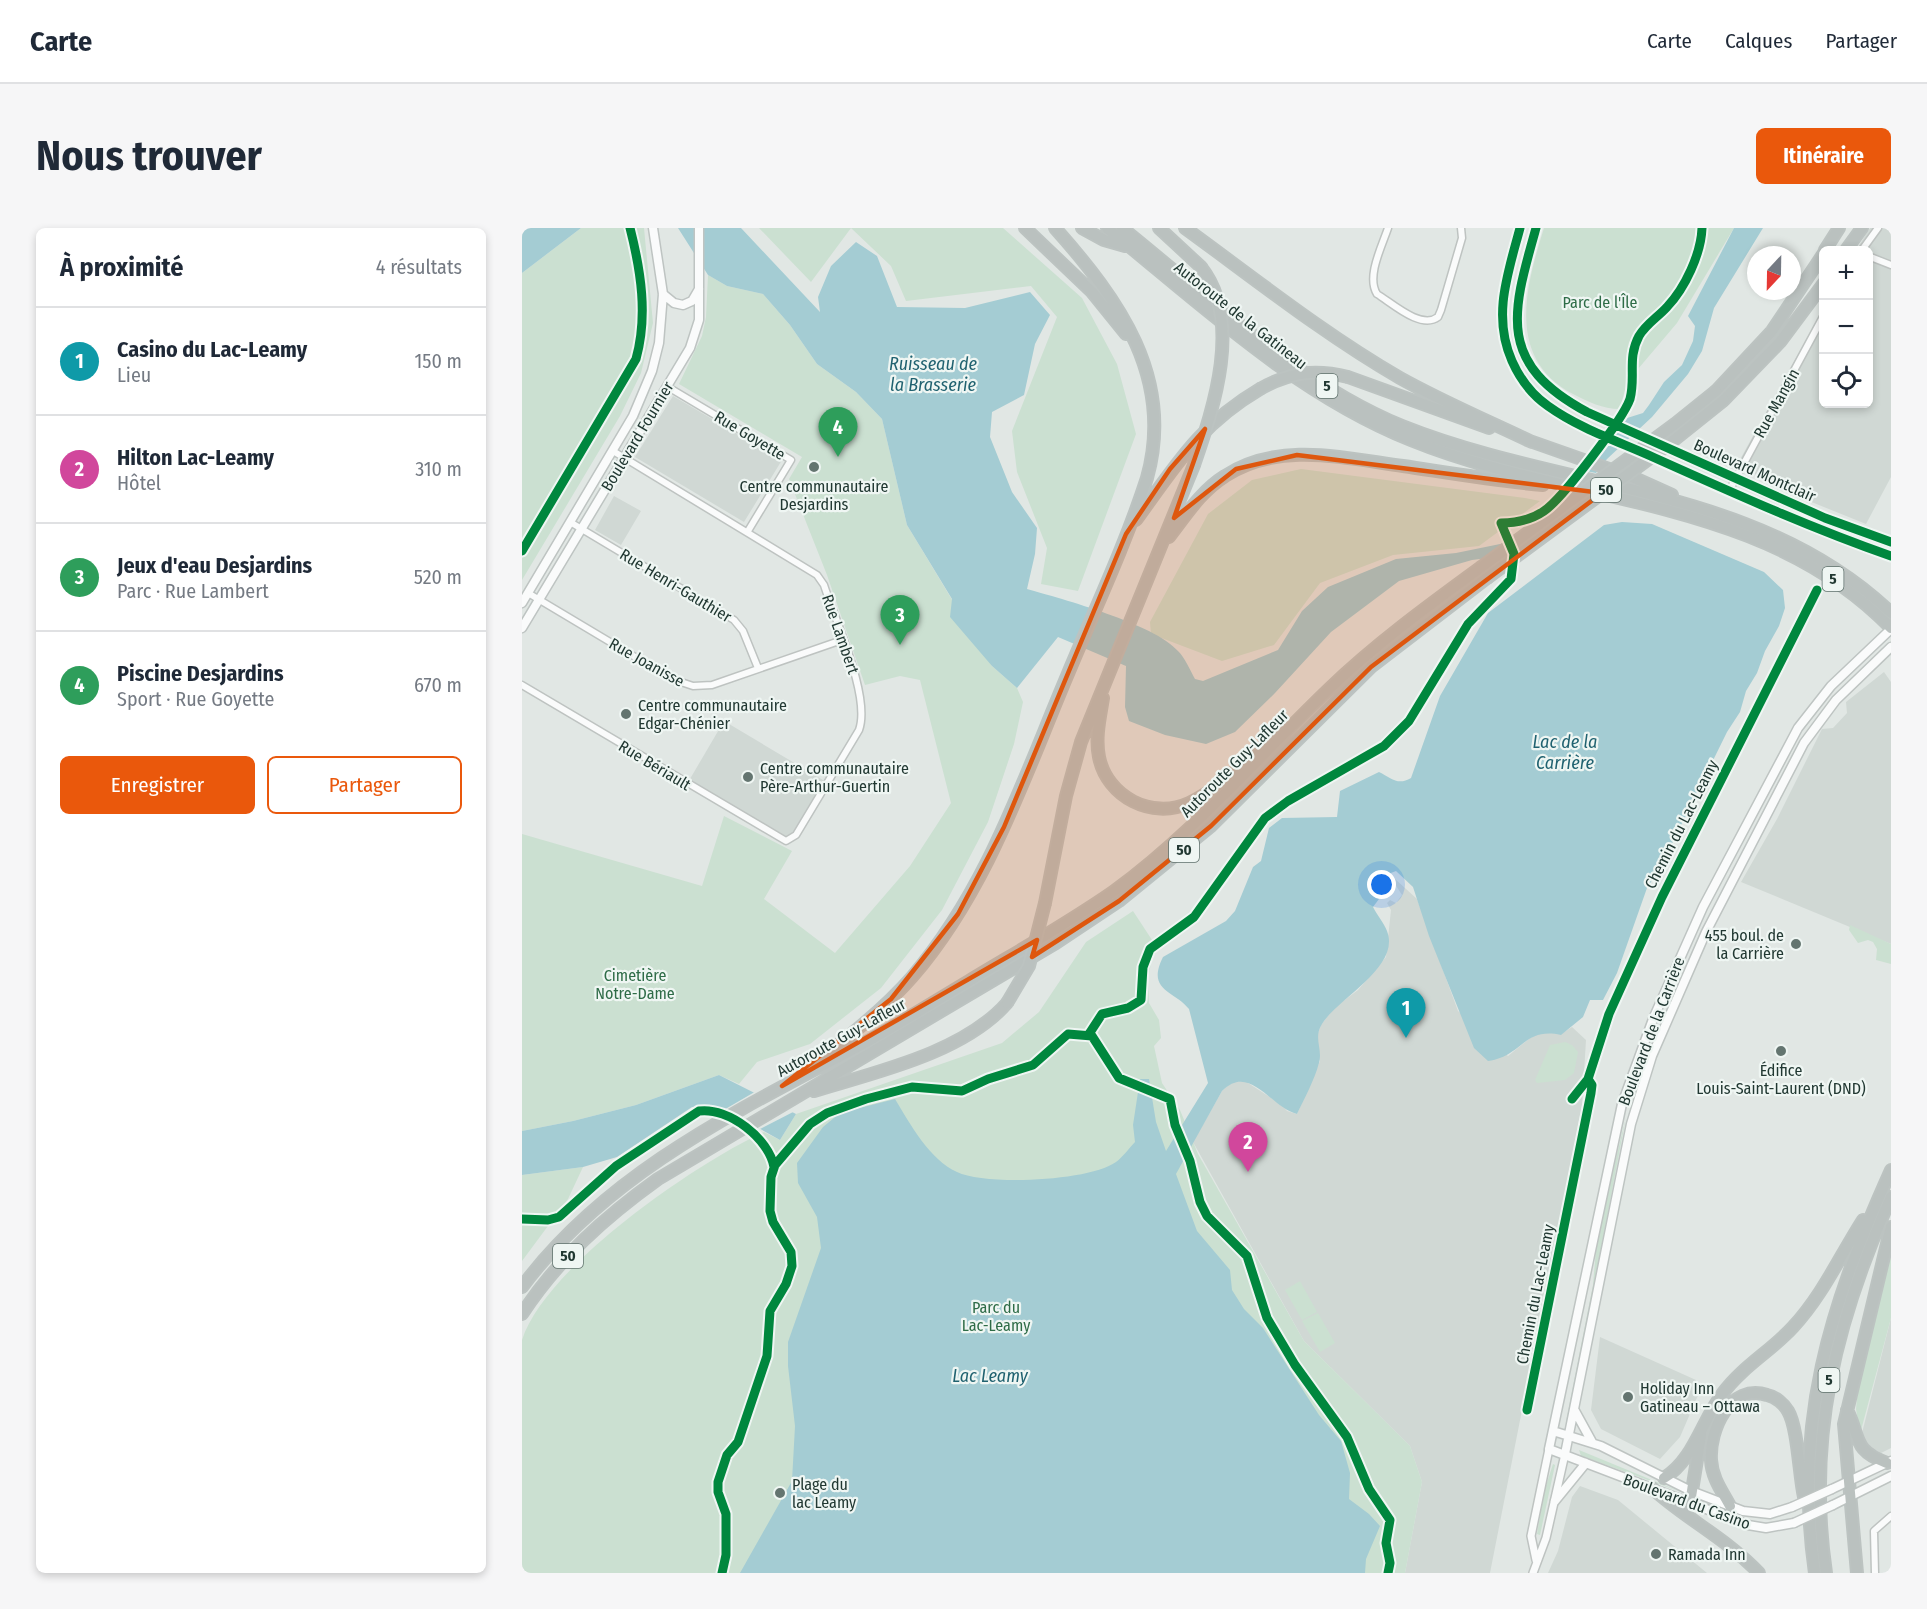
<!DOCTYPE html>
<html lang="fr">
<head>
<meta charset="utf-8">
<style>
	body { margin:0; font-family:"Fira Sans Condensed",sans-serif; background:#f6f6f7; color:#1f2937 }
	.controls { position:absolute; right:18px; top:18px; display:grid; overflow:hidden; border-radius:9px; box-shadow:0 3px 9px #0003 }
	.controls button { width:54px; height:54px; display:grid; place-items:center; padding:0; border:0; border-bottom:2px solid #e0e1e3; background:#fff; color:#1f2937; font:30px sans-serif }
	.compass { position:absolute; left:1225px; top:18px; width:54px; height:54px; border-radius:50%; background:#fff; box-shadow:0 3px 9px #0003; rotate:202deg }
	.you { position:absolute; left:860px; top:657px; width:21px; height:21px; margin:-15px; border:4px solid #fff; border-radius:50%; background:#1a73e8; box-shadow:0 0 0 9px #1a73e833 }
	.badge { display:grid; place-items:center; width:39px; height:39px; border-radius:50%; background:#ea580c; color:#fff; font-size:20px; font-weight:700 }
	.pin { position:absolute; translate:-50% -50px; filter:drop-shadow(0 2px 3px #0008) }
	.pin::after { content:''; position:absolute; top:32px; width:21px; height:18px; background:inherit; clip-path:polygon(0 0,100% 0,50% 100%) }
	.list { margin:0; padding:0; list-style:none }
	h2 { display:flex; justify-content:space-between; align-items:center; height:78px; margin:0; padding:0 24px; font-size:26px }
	h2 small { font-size:20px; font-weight:400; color:#747a83 }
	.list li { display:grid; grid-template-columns:39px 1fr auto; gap:18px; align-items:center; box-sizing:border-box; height:108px; padding:0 24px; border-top:2px solid #e0e1e3 }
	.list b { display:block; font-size:22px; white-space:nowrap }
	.list p { margin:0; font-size:20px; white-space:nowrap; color:#747a83 }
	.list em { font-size:20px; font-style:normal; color:#747a83 }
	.actions { display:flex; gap:12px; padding:18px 24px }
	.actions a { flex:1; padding:14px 0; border:2px solid #ea580c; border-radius:9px; text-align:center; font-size:21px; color:#ea580c }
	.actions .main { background:#ea580c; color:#fff }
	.icon { flex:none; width:33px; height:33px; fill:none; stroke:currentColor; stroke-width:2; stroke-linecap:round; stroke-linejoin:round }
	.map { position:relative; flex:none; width:1369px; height:1345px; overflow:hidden; border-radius:9px }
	header { display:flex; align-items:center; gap:36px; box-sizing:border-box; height:84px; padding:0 30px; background:#fff; border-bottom:2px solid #e0e1e3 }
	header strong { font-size:28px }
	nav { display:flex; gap:33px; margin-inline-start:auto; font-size:21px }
	.intro { display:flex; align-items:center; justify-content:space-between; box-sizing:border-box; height:144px; padding:0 36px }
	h1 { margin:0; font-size:42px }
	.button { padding:15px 27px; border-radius:9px; background:#ea580c; color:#fff; font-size:21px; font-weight:700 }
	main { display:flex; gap:36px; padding:0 36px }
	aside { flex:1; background:#fff; border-radius:9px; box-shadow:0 3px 9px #0003 }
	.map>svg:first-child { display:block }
	.built { fill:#d0d8d4 }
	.green { fill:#cbe0d1 }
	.water { fill:#a4ccd3 }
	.pier { fill:#e1e7e4 }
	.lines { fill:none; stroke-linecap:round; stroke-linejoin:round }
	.minor-casing { stroke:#bec3c1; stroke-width:9 }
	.tertiary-casing { stroke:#bec3c1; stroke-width:10 }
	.secondary-casing { stroke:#bec4c2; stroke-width:11 }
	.motorway-casing { stroke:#bcc3c1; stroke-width:14 }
	.minor { stroke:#fafbfb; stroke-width:6 }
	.tertiary { stroke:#fafbfb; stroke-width:7 }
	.secondary { stroke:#fafbfb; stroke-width:8 }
	.motorway { stroke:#bac1bf; stroke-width:10 }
	.secondary-bridge-casing { stroke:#bec4c2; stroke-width:11; stroke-linecap:butt }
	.motorway-bridge-casing { stroke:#bcc3c1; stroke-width:14; stroke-linecap:butt }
	.secondary-bridge { stroke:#fafbfb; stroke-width:8 }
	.motorway-bridge { stroke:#bac1bf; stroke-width:10 }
	.cycleway-casing { stroke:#eff6f3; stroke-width:13 }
	.cycleway { stroke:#00873e; stroke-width:9 }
	.marked { fill:#de570e; fill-opacity:0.2; stroke:#de570e; stroke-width:4.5; stroke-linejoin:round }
	.poi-dot { fill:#647570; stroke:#eff6f3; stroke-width:2 }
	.labels { text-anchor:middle; stroke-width:4.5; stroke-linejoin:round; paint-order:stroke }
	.shield { fill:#eff6f3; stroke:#5f716c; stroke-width:1.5 }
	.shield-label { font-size:15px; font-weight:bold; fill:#213832 }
	.park-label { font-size:16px; fill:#2e6c47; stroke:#eff6f3 }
	.street-label { font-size:16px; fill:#213832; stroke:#eff6f3 }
	.poi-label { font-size:16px; fill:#213832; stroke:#eff6f3; text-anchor:start }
	.water-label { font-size:18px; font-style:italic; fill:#206270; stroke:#eff6f3 }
</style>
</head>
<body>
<header>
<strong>Carte</strong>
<nav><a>Carte</a><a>Calques</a><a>Partager</a></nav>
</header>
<div class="intro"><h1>Nous trouver</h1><a class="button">Itinéraire</a></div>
<main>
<aside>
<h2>À proximité<small>4 résultats</small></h2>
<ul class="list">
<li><span class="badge" style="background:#0f9aa8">1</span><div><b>Casino du Lac-Leamy</b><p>Lieu</p></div><em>150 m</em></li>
<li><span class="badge" style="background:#d1479c">2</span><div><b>Hilton Lac-Leamy</b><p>Hôtel</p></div><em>310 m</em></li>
<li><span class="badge" style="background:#2e9e5b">3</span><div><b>Jeux d'eau Desjardins</b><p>Parc · Rue Lambert</p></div><em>520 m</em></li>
<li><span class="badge" style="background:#2e9e5b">4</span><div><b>Piscine Desjardins</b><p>Sport · Rue Goyette</p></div><em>670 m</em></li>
</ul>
<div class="actions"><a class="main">Enregistrer</a><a>Partager</a></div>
</aside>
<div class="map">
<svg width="1369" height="1345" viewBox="0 0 1369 1345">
	<rect width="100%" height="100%" fill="#e1e7e4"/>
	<path class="built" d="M1348,0H1369V249L1344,296L1287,273L1215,237L1301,81L1302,176H1346V22H1334Z
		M151,168L260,232L222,294L113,229Z
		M92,268L119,283L99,317L73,302Z
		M1362,444L1369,454V716L1219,654L1255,591L1300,501L1311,500L1325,485L1324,474Z
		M202,493L306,555L267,612L165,556Z
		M872,650L895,671L936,783L986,828L1008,810L1022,803L1039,806L1050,799L1064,812L1060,877L968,1345H883L900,1254L888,1218L782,1113L671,914L700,863L709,854L723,853L760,877L765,883L775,886L798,833L794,811L799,797L812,780L836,762L864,729L869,682L865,675L868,672L874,675L880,667L871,653Z
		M1369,1090V1220L1359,1225L1347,1219L1339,1209Z
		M1078,1109L1174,1152L1177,1165L1158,1209L1138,1231L1079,1201L1069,1182Z
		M1058,1258L1096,1272L1185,1345H1026L1036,1323L1050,1269Z"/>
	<path class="green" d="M59,0H122L131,95L119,145L98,188L0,352V45Z
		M237,0H481L560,70L595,136L614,206L556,363L519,356L525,320L495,244L490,203L535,89L509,58L384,73L369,38L329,0L289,54Z
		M1022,0H1212L1155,95L1105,154L1098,181C1080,181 1067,174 1051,166C983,130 1004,58 1022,0Z
		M186,47L205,58L241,66L268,97L295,136L334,164L360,191L385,297L470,438L495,460L501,474L492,516L466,594L420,682L359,760L288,816L235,834L217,856L197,847L114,877L51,893L0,903V606L180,658L202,588L270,623L242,671L313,725L388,638L429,575L398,452L378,448L343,457L305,347L267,251L280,229L157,156L180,108L184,89Z
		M779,241L1003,270L1018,273L957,318L871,327L798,355L752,417L700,433L629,406L628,394L686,286L730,252Z
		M611,683L632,715L626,753L627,775L637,792L639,810L632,818L640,855L658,882L676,926L782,1113L888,1218L900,1254L883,1345H0C0,1287 0,1229 0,1172C0,1156 0,1126 0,1112C23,1039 174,935 242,904L258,912L274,886L480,815L517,784L564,714Z
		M1328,697L1369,716V736L1354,732L1355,721L1351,714L1346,712L1336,715L1327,702Z
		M1043,814L1050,817L1056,824L1052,845L1043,852L1015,855L1013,852L1028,817Z
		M1104,889L1046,1194H1044L1071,1057L1075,1009Z
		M61,939L46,971L0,1033V947Z
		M1369,1023V1090L1338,1206L1334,1181L1336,1159Z
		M778,1053L795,1084L780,1092L763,1062Z
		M796,1085L813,1115L798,1124L780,1093Z
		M1057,1222L1159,1264L1068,1231L1059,1228Z
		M1031,1236L1033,1237L1018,1307L1015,1306L1022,1264Z"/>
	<path class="water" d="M0,0H59L0,45Z
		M156,0H219L298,84L296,69L309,38L334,14L355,28L375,79L443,80L508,64L528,87L513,116L502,167L470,184L468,209L490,264L515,300L513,326L505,361C540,371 633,396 656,423C663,430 668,442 673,451L681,453L756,422L780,383L806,359L874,331L934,325L983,315L1040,272L1102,191L1121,185L1127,177L1142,154L1160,137L1171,113L1173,98L1166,88L1212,0H1241L1192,80L1180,123L1166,146L1130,189L1085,231L1045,283L981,328L950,332L877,353L809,404L753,465L713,504L684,516L643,507L607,493L603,479L604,438L536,409L495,460L470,438L428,389L430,371L385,297L360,191L334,164L295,136L268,97L241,66L205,58L186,47Z
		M1100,294L1130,296L1242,344L1261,362L1263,380L1257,398L1243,423L1235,445L1224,463L1218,484L1205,504L1139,638L1125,660L1095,745L1081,772H1068L1061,789L1039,807C1001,799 1001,828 966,833L952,820L907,708L891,659L874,643L866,646L856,663L857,671L851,679C855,687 862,695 865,703C879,739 816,770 800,796C791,810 801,821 797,835C792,853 783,869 775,886C748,879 728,835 700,863L654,946L675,1003L708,1042L710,1062L722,1081L741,1100L797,1187L819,1213L828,1245L827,1271L847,1286L858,1298L844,1331L843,1345H218L270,1253L273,1198L266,1138V1114L299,1020L295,989L276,955L275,935L301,899L318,885L373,871C388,896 408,932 435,944C464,958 568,953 594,934C601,929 607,920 613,914L611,897L618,851H627L634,894L644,923L686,855L667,781C652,762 624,763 641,729L704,693L713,683L731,639L739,633L747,600L760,590L815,589L818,563L857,544C869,550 876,558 889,550L918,468L966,385L1082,297Z
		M197,847L274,886L258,912L201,880L170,879L95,929L61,939L0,947V903L51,893L114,877Z"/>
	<path class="pier" d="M1086,235L1046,285L982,330L954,335L1044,268L1041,267L1059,242L1074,245Z
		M236,862L273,883L234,903L200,883Z"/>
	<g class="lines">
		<defs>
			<path id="minor" d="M866,0C860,18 844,49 855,66C870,75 899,102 916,89L919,82L940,10L939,0
				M1340,22L1356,0
				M1346,28L1369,37
				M146,159L269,232L226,303
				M1207,263L1302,87
				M48,294L212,392L221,403L236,440
				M6,365L150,451L171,458L190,457L320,412
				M0,457L264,613L274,607L337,502C349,469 313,392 302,357L295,347L91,223
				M1353,1345L1352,1303L1369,1288"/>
			<path id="tertiary" d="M1014,1332L1009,1308L1027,1221
				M1011,1345L1024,1310L1043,1226"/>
			<path id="secondary" d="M998,0C986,45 970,88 990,133C998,151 1010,167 1026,178C1058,201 1098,214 1133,230C1211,265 1289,300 1369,328
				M1014,0C990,85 974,135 1065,184L1303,290L1369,314
				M141,66L152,75L161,77L170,73L177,61
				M0,375L111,188L130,143L137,115L141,66L131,0
				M0,400L168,120L177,92V0
				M1053,1183L1070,1214
				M1031,1203L1079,1218L1169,1263L1221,1283L1248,1286L1270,1279
				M1043,1226L1109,896L1130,828L1184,704L1282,515L1314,472L1369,419
				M1310,1261L1369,1233
				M1033,1273L1064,1235
				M1311,1277L1369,1248
				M1272,1295L1244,1300L1226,1297L1027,1221L1100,876L1131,791L1181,679L1276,500L1309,458L1369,401"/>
			<path id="motorway" d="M503,0L570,64L604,106
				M560,0L582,12L603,18
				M585,0C680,77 774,166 889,212C1048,277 1242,268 1369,400
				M600,0C686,69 777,156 880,198C1042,263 1237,258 1369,385
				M637,0L679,39
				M663,0C733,51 802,106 878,150C921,174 966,193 1010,214
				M1303,22L1317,0
				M1324,22L1340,0
				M826,149L967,200
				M1194,163L1250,103L1302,25
				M1202,172L1258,114L1302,55
				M1005,212L1110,249L1150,267
				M614,292C654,237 677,197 738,161
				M647,309C664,287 679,263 703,248C756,213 822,230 881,238C928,245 974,253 1021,257
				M581,470C578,489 573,509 577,529C585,569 630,592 667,575C699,560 727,529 754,506
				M523,675L544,568L559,514L672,237
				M291,836C326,810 361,782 390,749C465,662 501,552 545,448C572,383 603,318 625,250C653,150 597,72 533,0
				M292,863C354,844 441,825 485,775
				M0,1059C85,945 215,883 337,818C374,798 410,775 447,753C495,724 545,696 591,664C672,605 735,530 807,461C854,416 906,378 958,340
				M0,1086C36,1031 83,989 136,951L534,715L597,673L689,598L849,439L965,350
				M1325,1182C1339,1210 1330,1222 1365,1235
				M1142,1250C1172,1232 1180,1192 1201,1165C1220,1139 1249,1123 1271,1099C1300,1068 1318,1028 1341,992
				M1130,1260C1164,1291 1205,1311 1237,1345
				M1168,1275L1179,1207
				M1208,1278C1200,1263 1190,1250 1189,1232C1187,1202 1208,1155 1245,1167C1254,1169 1262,1176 1266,1183C1276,1200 1277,1247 1282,1269
				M1293,1345C1271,1194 1308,1078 1369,942
				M1304,1345C1284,1209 1314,1092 1369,969
				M1335,1345L1322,1196L1369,999"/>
		</defs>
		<use href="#minor" class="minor-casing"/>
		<use href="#tertiary" class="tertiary-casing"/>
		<use href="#secondary" class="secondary-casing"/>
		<use href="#motorway" class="motorway-casing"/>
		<use href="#minor" class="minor"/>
		<use href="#tertiary" class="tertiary"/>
		<use href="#secondary" class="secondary"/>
		<use href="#motorway" class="motorway"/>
		<defs>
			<path id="secondary-bridge" d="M1270,1279L1310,1261
				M1272,1295L1311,1277"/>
			<path id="motorway-bridge" d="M738,161C768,144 793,141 826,149
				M672,237C692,179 721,92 679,39
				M958,340L1153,196L1194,163
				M965,350L1147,216L1202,172
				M485,775L507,738L523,675"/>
		</defs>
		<use href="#secondary-bridge" class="secondary-bridge-casing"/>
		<use href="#motorway-bridge" class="motorway-bridge-casing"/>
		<use href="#secondary-bridge" class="secondary-bridge"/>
		<use href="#motorway-bridge" class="motorway-bridge"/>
		<defs>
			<path id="cycleway" d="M998,0C986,45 970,88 990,133C998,151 1010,167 1026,178C1058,201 1098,214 1133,230C1211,265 1289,300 1369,328
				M1014,0C990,85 974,135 1065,184L1303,290L1369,314
				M0,323L114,131C126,88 119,43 108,0
				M567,806L580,786L606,780L619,772L621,739L628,721L672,689L743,590L766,573L862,518L887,493L946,396L989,351L992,326L979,295C994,295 1009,292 1022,283C1040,271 1101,191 1108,171C1114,149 1105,130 1117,108C1124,96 1136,89 1145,79C1163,60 1179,26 1180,0
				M1050,871L1066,851L1087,786L1140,669L1295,362
				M0,991L26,992L37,989L94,938L177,883C207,879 247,911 252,939
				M1005,1182L1069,865L1070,857L1066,851
				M200,1345L204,1327V1286L196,1264V1254L205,1227L216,1214L245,1128L248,1083L264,1056L270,1038L269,1024L251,994L248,983L249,949L253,937L288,896L305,885L344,871L390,859L440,863L466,851L511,837L546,806L570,808L597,850L648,871L653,897L668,933L678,974L685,988L725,1028L745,1090L773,1137L825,1209L847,1261L868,1292L864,1315L868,1335L866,1345"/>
		</defs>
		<use href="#cycleway" class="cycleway-casing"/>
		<use href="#cycleway" class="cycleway"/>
	</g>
	<path class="marked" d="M683,201L652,290L714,241L775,227L1080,265L849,439L689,598L597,673L510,729L515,712L260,858L369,771L436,686L482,599L604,306L648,241Z"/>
	<g class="poi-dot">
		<circle cx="292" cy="239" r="6"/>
		<circle cx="104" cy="486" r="6"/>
		<circle cx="226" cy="549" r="6"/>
		<circle cx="1274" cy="716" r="6"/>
		<circle cx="1259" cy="823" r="6"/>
		<circle cx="1106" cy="1169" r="6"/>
		<circle cx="258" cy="1265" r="6"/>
		<circle cx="1134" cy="1326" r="6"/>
	</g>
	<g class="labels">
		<g class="shield">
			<rect x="794.5" y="146" width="21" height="24" rx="4.5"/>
			<rect x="1069" y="250" width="30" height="24" rx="4.5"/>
			<rect x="1300.5" y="339" width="21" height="24" rx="4.5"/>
			<rect x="647" y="610" width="30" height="24" rx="4.5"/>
			<rect x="31" y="1016" width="30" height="24" rx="4.5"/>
			<rect x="1296.5" y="1140" width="21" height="24" rx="4.5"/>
		</g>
		<g class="shield-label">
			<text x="805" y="163">5</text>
			<text x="1084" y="267">50</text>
			<text x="1311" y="356">5</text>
			<text x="662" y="627">50</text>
			<text x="46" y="1033">50</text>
			<text x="1307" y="1157">5</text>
		</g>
		<g class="park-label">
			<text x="1078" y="80">Parc de l'Île</text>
			<text x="113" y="753">Cimetière<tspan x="113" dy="18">Notre-Dame</tspan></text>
			<text x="474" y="1085">Parc du<tspan x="474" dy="18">Lac-Leamy</tspan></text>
		</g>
		<g class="street-label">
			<text transform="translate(719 87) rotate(38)" y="6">Autoroute de la Gatineau</text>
			<text transform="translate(1254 175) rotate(-61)" y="6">Rue Mangin</text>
			<text transform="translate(228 207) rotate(31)" y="6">Rue Goyette</text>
			<text transform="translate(115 208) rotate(-59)" y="6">Boulevard Fournier</text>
			<text transform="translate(1233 242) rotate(24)" y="6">Boulevard Montclair</text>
			<text transform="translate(154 357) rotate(31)" y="6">Rue Henri-Gauthier</text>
			<text transform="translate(319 406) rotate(71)" y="6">Rue Lambert</text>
			<text transform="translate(125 434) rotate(29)" y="6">Rue Joanisse</text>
			<text transform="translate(712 535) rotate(-45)" y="6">Autoroute Guy-Lafleur</text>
			<text transform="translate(133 537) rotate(31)" y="6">Rue Bériault</text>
			<text transform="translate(1159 596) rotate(-63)" y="6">Chemin du Lac-Leamy</text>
			<text transform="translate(1129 803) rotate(-69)" y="6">Boulevard de la Carrière</text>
			<text transform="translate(319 809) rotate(-29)" y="6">Autoroute Guy-Lafleur</text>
			<text transform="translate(1013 1066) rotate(-79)" y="6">Chemin du Lac-Leamy</text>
			<text transform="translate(1165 1273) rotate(20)" y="6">Boulevard du Casino</text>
		</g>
		<g class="poi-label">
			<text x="292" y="264" text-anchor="middle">Centre communautaire<tspan x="292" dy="18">Desjardins</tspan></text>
			<text x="116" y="483">Centre communautaire<tspan x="116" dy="18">Edgar-Chénier</tspan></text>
			<text x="238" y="546">Centre communautaire<tspan x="238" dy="18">Père-Arthur-Guertin</tspan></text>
			<text x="1262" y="713" text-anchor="end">455 boul. de<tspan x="1262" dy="18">la Carrière</tspan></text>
			<text x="1259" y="848" text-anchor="middle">Édifice<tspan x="1259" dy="18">Louis-Saint-Laurent (DND)</tspan></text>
			<text x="1118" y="1166">Holiday Inn<tspan x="1118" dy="18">Gatineau – Ottawa</tspan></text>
			<text x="270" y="1262">Plage du<tspan x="270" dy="18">lac Leamy</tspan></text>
			<text x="1146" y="1332">Ramada Inn</text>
		</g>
		<g class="water-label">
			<text x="411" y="142">Ruisseau de<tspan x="411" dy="21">la Brasserie</tspan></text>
			<text x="1043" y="520">Lac de la<tspan x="1043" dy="21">Carrière</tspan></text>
			<text x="468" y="1154">Lac Leamy</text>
		</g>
	</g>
</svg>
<div class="controls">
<button>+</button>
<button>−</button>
<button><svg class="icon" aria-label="locate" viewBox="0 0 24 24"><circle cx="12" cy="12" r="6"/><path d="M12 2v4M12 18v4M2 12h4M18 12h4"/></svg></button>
</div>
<svg class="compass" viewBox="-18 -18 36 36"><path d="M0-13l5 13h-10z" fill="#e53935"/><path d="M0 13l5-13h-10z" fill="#747a83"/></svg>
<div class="you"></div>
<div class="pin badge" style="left:884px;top:810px;background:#0f9aa8">1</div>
<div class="pin badge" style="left:726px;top:944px;background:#d1479c">2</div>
<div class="pin badge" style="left:378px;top:417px;background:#2e9e5b">3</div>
<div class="pin badge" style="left:316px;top:229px;background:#2e9e5b">4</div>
</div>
</main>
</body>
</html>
